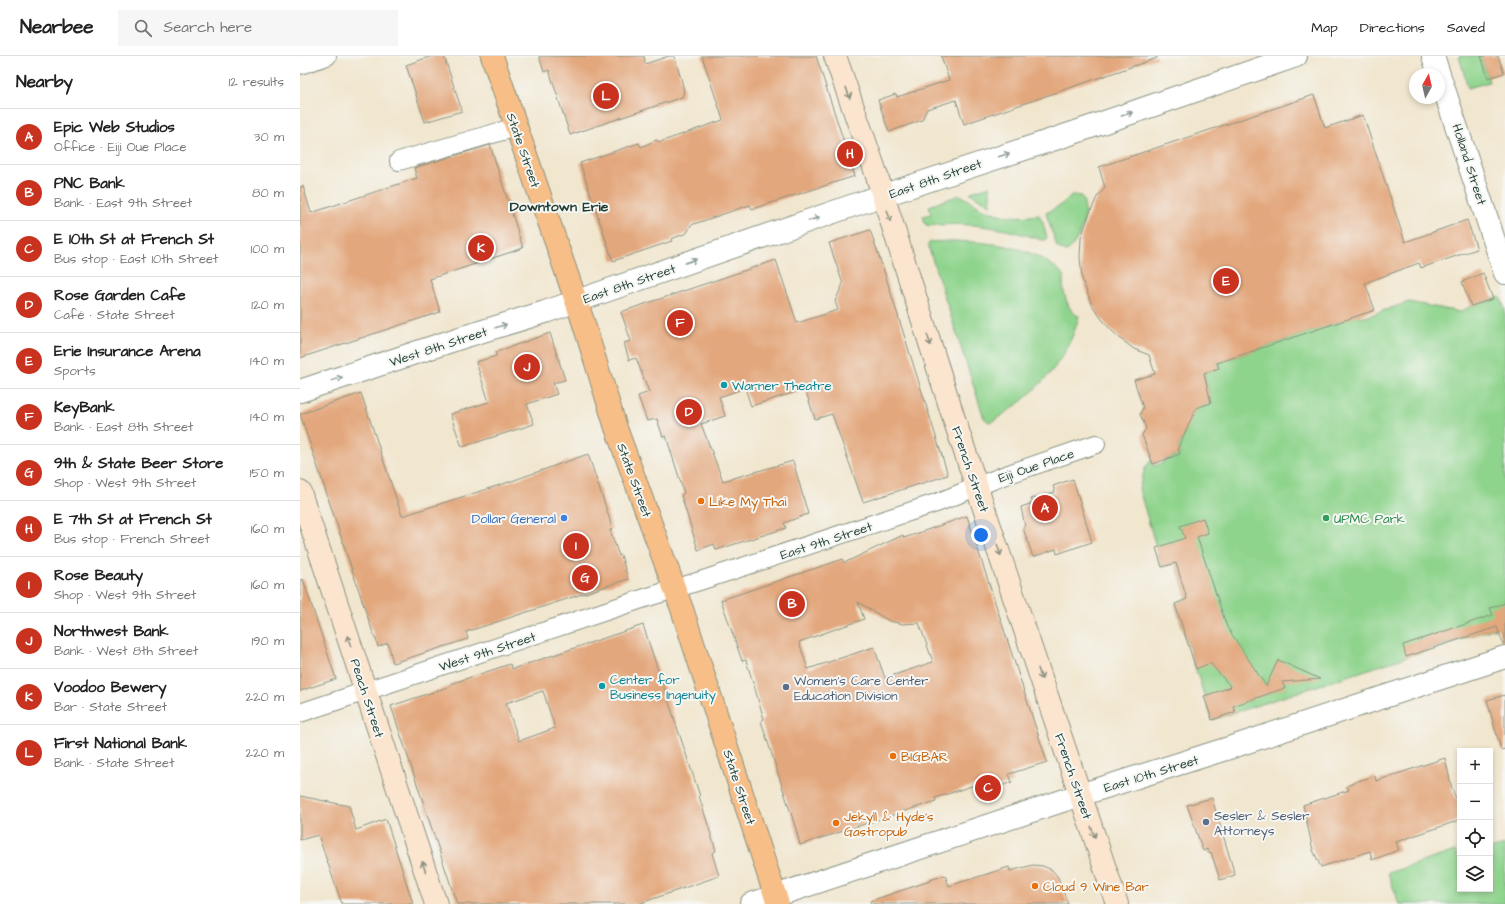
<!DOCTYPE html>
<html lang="en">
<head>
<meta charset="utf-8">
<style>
	body { margin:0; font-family:"Architects Daughter",sans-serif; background:#f6f6f6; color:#222 }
	.controls { position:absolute; right:12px; bottom:12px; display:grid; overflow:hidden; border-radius:0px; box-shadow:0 2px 6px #0003 }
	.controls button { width:36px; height:36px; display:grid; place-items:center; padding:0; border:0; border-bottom:1px solid #e0e0e0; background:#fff; color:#222; font:20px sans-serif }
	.compass { position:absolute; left:1109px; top:12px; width:36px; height:36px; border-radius:50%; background:#fff; box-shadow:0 2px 6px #0003; rotate:8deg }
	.you { position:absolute; left:681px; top:479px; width:14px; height:14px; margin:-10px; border:3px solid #fff; border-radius:50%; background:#1a73e8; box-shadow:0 0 0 6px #1a73e833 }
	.badge { display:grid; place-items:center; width:26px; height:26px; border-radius:50%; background:#c8321e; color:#fff; font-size:13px; font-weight:700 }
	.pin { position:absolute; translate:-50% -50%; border:2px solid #fff; box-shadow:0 1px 4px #0006 }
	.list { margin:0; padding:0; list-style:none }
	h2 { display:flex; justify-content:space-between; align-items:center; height:52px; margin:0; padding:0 16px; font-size:17px }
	h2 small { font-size:13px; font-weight:400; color:#767676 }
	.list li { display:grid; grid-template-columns:26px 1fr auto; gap:12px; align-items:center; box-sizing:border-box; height:56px; padding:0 16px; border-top:1px solid #e0e0e0 }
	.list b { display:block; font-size:15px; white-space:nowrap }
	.list p { margin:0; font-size:13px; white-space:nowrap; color:#767676 }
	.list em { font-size:13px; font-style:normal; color:#767676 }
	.icon { flex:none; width:22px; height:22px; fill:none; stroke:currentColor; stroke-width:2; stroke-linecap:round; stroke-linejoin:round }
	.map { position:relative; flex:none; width:1205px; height:848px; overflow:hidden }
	header { display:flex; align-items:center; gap:24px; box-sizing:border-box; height:56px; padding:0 20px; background:#fff; border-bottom:1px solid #e0e0e0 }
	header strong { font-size:19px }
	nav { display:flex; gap:22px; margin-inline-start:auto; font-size:14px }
	.search { width:280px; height:36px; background:#f6f6f6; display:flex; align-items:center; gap:10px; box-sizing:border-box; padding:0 14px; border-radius:0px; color:#767676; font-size:15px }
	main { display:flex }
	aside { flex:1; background:#fff }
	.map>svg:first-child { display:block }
	.green { fill:#8fd48d; stroke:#578860 }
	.building { fill:#e3a77d; fill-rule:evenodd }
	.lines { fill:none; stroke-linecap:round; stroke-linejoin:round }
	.minor-casing { stroke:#889281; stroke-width:20 }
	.tertiary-casing { stroke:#889281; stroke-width:24 }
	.secondary-casing { stroke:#889281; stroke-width:24 }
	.primary-casing { stroke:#889281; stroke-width:24 }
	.minor { stroke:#fff; stroke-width:18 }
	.tertiary { stroke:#fff; stroke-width:22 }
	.secondary { stroke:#fce5cf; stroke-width:22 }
	.primary { stroke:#f7be87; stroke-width:22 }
	.oneway { stroke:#8e9182 }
	.oneway2 { stroke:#8f9e9a }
	.culture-dot { fill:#0f9aa8; stroke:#f6f6f2; stroke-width:1.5 }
	.food-dot { fill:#e8710a; stroke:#f6f6f2; stroke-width:1.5 }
	.shop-dot { fill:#3f7fe0; stroke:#f6f6f2; stroke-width:1.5 }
	.leisure-dot { fill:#2e9e5b; stroke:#f6f6f2; stroke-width:1.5 }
	.service-dot { fill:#5c6f8a; stroke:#f6f6f2; stroke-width:1.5 }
	.labels { text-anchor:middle; stroke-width:4; stroke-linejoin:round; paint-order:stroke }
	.street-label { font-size:13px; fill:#1f3d34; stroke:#f6f6f2 }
	.culture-label { font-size:13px; fill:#0d838f; stroke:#f6f6f2; text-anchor:start }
	.food-label { font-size:13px; fill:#c56008; stroke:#f6f6f2; text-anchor:start }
	.shop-label { font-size:13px; fill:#366cbe; stroke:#f6f6f2; text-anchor:end }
	.leisure-label { font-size:13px; fill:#27864d; stroke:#f6f6f2; text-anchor:start }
	.service-label { font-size:13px; fill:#4e5e75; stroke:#f6f6f2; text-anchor:start }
	.neighbourhood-label { font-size:14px; font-weight:bold; fill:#1f3d34; stroke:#f6f6f2 }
</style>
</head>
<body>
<header>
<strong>Nearbee</strong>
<div class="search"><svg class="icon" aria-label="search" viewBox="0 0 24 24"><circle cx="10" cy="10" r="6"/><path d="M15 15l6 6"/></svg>Search here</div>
<nav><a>Map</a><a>Directions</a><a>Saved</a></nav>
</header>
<main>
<aside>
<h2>Nearby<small>12 results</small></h2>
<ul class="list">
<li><span class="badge">A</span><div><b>Epic Web Studios</b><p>Office · Eiji Oue Place</p></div><em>30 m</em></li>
<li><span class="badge">B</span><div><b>PNC Bank</b><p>Bank · East 9th Street</p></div><em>80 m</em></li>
<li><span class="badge">C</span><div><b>E 10th St at French St</b><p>Bus stop · East 10th Street</p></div><em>100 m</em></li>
<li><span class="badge">D</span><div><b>Rose Garden Cafe</b><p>Café · State Street</p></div><em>120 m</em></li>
<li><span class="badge">E</span><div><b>Erie Insurance Arena</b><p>Sports</p></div><em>140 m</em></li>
<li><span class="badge">F</span><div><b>KeyBank</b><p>Bank · East 8th Street</p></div><em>140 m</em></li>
<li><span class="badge">G</span><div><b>9th &amp; State Beer Store</b><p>Shop · West 9th Street</p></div><em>150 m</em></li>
<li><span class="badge">H</span><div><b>E 7th St at French St</b><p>Bus stop · French Street</p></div><em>160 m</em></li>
<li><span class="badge">I</span><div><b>Rose Beauty</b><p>Shop · West 9th Street</p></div><em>160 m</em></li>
<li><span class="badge">J</span><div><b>Northwest Bank</b><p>Bank · West 8th Street</p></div><em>190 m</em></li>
<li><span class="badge">K</span><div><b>Voodoo Bewery</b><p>Bar · State Street</p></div><em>220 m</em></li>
<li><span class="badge">L</span><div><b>First National Bank</b><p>Bank · State Street</p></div><em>220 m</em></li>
</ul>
</aside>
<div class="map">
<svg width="1205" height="848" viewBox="0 0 1205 848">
	<rect width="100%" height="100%" fill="#f6f6f2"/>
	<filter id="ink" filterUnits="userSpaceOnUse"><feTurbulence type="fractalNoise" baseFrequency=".025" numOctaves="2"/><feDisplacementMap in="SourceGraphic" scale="8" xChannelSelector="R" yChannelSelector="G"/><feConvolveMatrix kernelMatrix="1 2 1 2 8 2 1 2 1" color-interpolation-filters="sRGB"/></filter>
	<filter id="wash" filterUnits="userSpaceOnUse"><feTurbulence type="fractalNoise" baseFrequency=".012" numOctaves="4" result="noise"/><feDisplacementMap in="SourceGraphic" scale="16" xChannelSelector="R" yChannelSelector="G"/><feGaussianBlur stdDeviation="0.9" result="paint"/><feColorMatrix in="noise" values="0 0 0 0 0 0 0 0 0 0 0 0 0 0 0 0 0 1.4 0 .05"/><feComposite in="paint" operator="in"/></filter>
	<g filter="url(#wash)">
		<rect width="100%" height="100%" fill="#f1e6ce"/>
		<path class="green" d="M1159,0H1181L1189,26L1168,32Z
			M690,130V149L670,137L671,136Z
			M660,139C667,142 674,148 681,152C701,161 718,162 739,159L743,167L747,182L745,184H742C705,172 668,165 629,170L625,168L623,160L631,158L629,150Z
			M773,139L781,140C791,154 779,189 765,196L757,191L746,157L759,150Z
			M650,185C691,186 734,189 765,220C760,227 766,247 771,254C773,257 776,259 779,260C769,300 744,329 711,353C704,357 698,363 690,366L687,365L684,362L629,193L628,189L630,186Z
			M1200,241L1205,254V569L912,664L875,548L887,543L876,507L862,511L839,433L845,412L851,404L854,410L863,407V405L880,398L878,392L896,352L911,347L904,317L919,312L917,307L1059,259L1062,262L1109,246L1160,256L1171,250Z
			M1205,789V848H1099L1088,817L1155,795L1158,803H1160V833H1190V793Z"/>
		<g id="blocks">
			<path class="building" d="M132,0H144L162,55L125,66L106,9Z
				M239,0H344L345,8L369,0H374L382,26L384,35L382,41L270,79L249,14L244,16Z
				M402,0H516L555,120L452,153L450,149L391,169L387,177L371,183L372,185L313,205L280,107L339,87L341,91L356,84L360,86L423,64Z
				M641,0H857V2L664,68L656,44L627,53L622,64L589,76L578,44L596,38L597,41L649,24Z
				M1181,0H1198L1204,17L1188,22Z
				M1014,39L1025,72L1063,59L1105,186L1167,164L1177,193L1121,212L1119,207L1065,227L1075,254L917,307L919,312L904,317L911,347L896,352L878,392L880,398L853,408L842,379L846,372L840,358L843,352L834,324L855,318L849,299L834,293L822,284L811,274L801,262L792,249L782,223L780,201L781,182L788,161L797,141L805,132L799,111Z
				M190,89L223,192L130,223L140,256L0,302V131L3,130L11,157L117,122L114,112Z
				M570,174L584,215L648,419L563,446L532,358L515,363L505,333L451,350L445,332L419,341L425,360L401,368L423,425L493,405L508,458L484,467L486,472L416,494L414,488L398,494L381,439L384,437L366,380L363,381L357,363L347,365L338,340L349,336L336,302L329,304L324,287L331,285L321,256L476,204L497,267L538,254L535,245L543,228L529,187Z
				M1183,217L1193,243L1171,250L1162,226Z
				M250,277L265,324L253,327L257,338L227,348L234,368L162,391L150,358L189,346L176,306L196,300V296Z
				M61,337L102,460L206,427L288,398L309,461L312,473L310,474L319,500L321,499L328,523L166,576L168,583L93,607L88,587L78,591L76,583H75L0,358Z
				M773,423L792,486L757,498L756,493L733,501L723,472L725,471L721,451L733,447L731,443L755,436L753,430Z
				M667,460L747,706L709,718L712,726L684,736L681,727L635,742L636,745L500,789L496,773L461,665L464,663L446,604L442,605L421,544L543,503L544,507L603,479L604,482ZM558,546L589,565L603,568L619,567L633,606L585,622L574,591L508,613L499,586L564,563Z
				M903,462L908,477L897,481L927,571L966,630L978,604L1020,623L982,626L985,632L933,650L935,656L912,664L904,640L931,631L910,607L896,613L875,548L887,543L876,507L862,511L856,492L885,482L880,470Z
				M3,523L36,623L0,635V524Z
				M1205,547V587L1203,588L1197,571L1106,601L1103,589L1193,559L1190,552Z
				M343,569L400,740H399L416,795L412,797L419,820L338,848H157L91,650L151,630L150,628L210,608L212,613ZM243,635L255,672L219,685L206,647Z
				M1205,639V693L1201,694L1187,644Z
				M1145,702L1152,733L1160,751V764L1096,786L1099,794L1072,804L1070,795L1021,811L1013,794L1003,749L1049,734L1047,730L1058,725L1075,720L1076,725Z
				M0,740L49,750L56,774L86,763L113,848H42L18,779L0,784Z
				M912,742L935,819L920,824L911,796L908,797L907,793L903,795L887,749Z
				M733,809L743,810L752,814L758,821L768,848H571L570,845L630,825V824L645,819L649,830L709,811L710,815Z"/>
		</g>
	</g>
	<g filter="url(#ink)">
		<use href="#blocks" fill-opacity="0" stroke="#889281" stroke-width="1"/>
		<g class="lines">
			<defs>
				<path id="minor" d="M0,9L27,0
					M99,105L216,71
					M0,657L345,542L403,524L639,446L703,420L796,388"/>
				<path id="tertiary" d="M1133,0L1205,217
					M0,335L160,282L245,256L554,149L773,77L996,0
					M451,848L780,739L929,692L1205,601"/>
				<path id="secondary" d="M535,0L575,114L655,366L817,848
					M0,436L136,848"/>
				<path id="primary" d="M192,0L283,265L316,372L382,553L478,848"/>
			</defs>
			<use href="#minor" class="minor-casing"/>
			<use href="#tertiary" class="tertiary-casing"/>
			<use href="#secondary" class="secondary-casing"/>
			<use href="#primary" class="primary-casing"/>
			<use href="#minor" class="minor"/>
			<use href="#tertiary" class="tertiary"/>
			<use href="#secondary" class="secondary"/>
			<use href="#primary" class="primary"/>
		</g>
		<defs><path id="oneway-shaft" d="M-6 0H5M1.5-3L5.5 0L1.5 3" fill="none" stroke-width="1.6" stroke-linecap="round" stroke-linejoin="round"/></defs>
		<g class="oneway">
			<use href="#oneway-shaft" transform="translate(548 37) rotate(71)"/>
			<use href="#oneway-shaft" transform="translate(589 160) rotate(73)"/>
			<use href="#oneway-shaft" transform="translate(629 284) rotate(72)"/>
			<use href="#oneway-shaft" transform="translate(699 494) rotate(72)"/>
			<use href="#oneway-shaft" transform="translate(49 585) rotate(-108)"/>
			<use href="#oneway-shaft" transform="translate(740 618) rotate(71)"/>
			<use href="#oneway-shaft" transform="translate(793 776) rotate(71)"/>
			<use href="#oneway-shaft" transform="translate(124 811) rotate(-108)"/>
		</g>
		<g class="oneway2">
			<use href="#oneway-shaft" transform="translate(827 58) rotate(-19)"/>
			<use href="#oneway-shaft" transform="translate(704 99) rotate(-18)"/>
			<use href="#oneway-shaft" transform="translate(514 163) rotate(-19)"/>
			<use href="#oneway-shaft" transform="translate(391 205) rotate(-19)"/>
			<use href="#oneway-shaft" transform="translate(201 270) rotate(-17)"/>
			<use href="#oneway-shaft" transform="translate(37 323) rotate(-18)"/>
		</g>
	</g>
	<g class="culture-dot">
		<circle cx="424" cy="329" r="4"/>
		<circle cx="302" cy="630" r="4"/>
	</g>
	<g class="food-dot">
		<circle cx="401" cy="445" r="4"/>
		<circle cx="593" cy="700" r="4"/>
		<circle cx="536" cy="767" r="4"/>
		<circle cx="735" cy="830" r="4"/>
	</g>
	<circle class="shop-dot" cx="264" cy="462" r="4"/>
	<circle class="leisure-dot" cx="1026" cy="462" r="4"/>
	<g class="service-dot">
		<circle cx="486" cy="631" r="4"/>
		<circle cx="906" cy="766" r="4"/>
	</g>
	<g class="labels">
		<g class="street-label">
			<text transform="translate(224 94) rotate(71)" y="5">State Street</text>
			<text transform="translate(1170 108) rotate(72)" y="5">Holland Street</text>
			<text transform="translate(635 122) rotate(-19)" y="5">East 8th Street</text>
			<text transform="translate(329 227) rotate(-19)" y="5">East 8th Street</text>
			<text transform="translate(138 290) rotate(-18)" y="5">West 8th Street</text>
			<text transform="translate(736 409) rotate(-19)" y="5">Eiji Oue Place</text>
			<text transform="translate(671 413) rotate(71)" y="5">French Street</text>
			<text transform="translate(335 424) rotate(70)" y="5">State Street</text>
			<text transform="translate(526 484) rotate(-18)" y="5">East 9th Street</text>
			<text transform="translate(187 595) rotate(-18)" y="5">West 9th Street</text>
			<text transform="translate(68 642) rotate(72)" y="5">Peach Street</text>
			<text transform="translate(851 717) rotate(-17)" y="5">East 10th Street</text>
			<text transform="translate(774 720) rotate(71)" y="5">French Street</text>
			<text transform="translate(440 731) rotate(72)" y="5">State Street</text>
		</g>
		<g class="culture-label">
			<text x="432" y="334">Warner Theatre</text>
			<text x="310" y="628">Center for<tspan x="310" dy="15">Business Ingenuity</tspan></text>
		</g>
		<g class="food-label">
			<text x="409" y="450">Like My Thai</text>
			<text x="601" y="705">BIGBAR</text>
			<text x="544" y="765">Jekyll &amp; Hyde's<tspan x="544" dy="15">Gastropub</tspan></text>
			<text x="743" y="835">Cloud 9 Wine Bar</text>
		</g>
		<g class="shop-label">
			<text x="256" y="467">Dollar General</text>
		</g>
		<g class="leisure-label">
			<text x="1034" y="467">UPMC Park</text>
		</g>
		<g class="service-label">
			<text x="494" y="629">Women's Care Center<tspan x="494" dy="15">Education Division</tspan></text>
			<text x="914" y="764">Sesler &amp; Sesler<tspan x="914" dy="15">Attorneys</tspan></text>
		</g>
		<g class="neighbourhood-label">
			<text x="259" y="155">Downtown Erie</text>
		</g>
	</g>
</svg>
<div class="controls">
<button>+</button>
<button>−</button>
<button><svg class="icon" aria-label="locate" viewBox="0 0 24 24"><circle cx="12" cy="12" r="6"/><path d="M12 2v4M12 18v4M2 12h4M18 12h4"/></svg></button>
<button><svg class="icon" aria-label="layers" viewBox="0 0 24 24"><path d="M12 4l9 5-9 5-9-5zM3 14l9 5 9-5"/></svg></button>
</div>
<svg class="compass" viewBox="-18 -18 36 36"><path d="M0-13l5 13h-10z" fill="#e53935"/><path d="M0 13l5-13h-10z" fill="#767676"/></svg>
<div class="you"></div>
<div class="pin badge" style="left:745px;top:452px">A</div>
<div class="pin badge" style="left:492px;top:548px">B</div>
<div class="pin badge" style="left:688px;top:732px">C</div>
<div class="pin badge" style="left:389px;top:356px">D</div>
<div class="pin badge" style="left:926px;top:225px">E</div>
<div class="pin badge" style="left:380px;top:267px">F</div>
<div class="pin badge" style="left:285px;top:522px">G</div>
<div class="pin badge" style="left:550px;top:98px">H</div>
<div class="pin badge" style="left:276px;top:490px">I</div>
<div class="pin badge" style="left:227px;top:311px">J</div>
<div class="pin badge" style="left:181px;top:192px">K</div>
<div class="pin badge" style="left:306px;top:40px">L</div>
</div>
</main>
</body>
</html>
